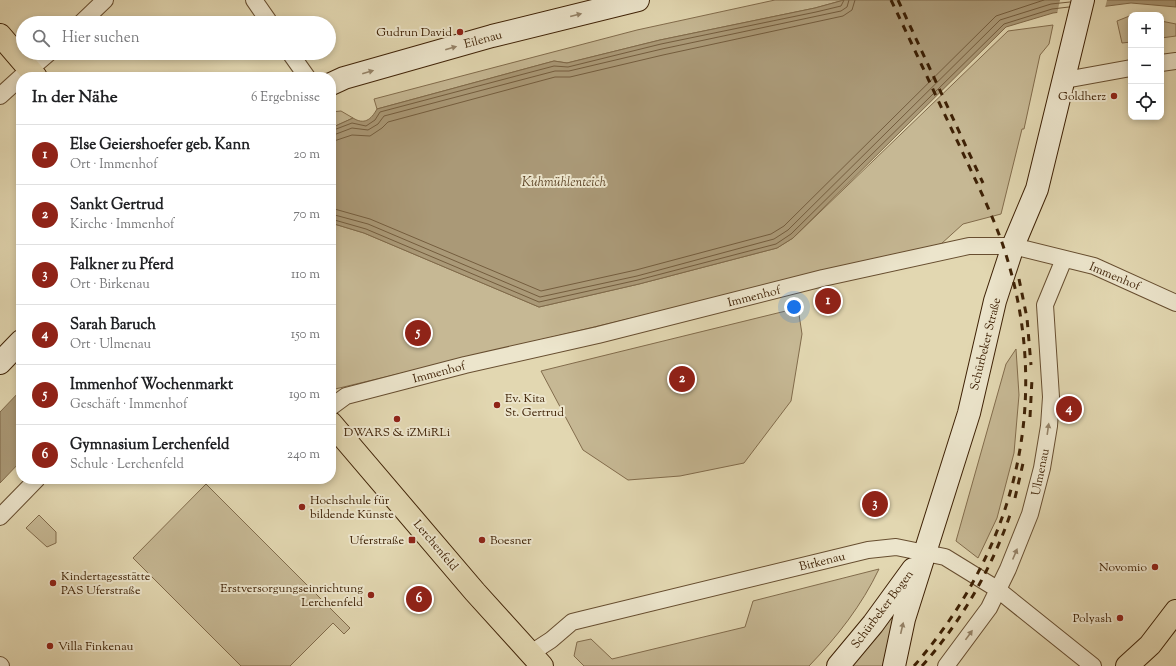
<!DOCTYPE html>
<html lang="de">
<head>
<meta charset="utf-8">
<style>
	body { margin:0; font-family:"Sorts Mill Goudy",serif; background:#f6f6f6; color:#202124 }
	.controls { position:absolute; right:12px; top:12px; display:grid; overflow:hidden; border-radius:8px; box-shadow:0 2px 6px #0003 }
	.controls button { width:36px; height:36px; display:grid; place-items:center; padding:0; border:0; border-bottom:1px solid #e0e0e0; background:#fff; color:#202124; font:20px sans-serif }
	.you { position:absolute; left:794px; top:307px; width:14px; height:14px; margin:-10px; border:3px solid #fff; border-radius:50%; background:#1a73e8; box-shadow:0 0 0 6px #1a73e833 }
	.badge { display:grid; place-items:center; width:26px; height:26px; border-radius:50%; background:#8f2418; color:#fff; font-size:13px; font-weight:700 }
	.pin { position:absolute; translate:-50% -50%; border:2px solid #fff; box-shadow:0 1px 4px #0006 }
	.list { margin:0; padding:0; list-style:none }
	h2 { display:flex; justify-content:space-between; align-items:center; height:52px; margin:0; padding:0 16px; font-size:17px }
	h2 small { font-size:13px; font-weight:400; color:#757577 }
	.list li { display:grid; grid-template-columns:26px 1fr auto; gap:12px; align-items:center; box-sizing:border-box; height:60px; padding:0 16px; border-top:1px solid #e0e0e0 }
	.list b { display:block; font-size:15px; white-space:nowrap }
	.list p { margin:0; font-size:13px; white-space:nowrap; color:#757577 }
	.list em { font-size:13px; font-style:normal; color:#757577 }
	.icon { flex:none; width:22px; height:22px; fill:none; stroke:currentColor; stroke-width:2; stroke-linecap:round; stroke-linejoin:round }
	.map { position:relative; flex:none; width:1176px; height:666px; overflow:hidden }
	.search { position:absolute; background:#fff; box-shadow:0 2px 6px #0003; left:16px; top:16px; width:320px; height:44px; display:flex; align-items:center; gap:10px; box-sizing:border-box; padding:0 14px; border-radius:22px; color:#757577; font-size:15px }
	.panel { position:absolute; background:#fff; box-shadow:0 2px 6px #0003; left:16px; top:72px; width:320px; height:412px; border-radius:16px }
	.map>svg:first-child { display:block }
	.green { fill:#c6b894; stroke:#826c4c }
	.water { fill:#a97; stroke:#7f6949 }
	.pier { fill:#e2d7b1 }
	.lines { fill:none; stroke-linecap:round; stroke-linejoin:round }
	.shore { stroke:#745d3e; stroke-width:1 }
	.street-casing { stroke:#674e30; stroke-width:18 }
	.secondary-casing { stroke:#3e2105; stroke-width:24 }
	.primary-casing { stroke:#3e2105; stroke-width:24 }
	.street { stroke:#ece5cc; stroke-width:16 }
	.secondary { stroke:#ece5cc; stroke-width:22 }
	.primary { stroke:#e2d7b1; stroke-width:22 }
	.rail { stroke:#3e2105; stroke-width:3; stroke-dasharray:7 7; stroke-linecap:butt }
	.oneway { fill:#958368 }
	.poi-dot { fill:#8f2418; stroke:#ece5cc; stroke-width:1.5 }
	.labels { text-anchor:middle; stroke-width:4; stroke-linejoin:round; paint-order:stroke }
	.poi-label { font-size:12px; fill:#3e2105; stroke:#ece5cc; text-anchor:end }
	.street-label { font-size:12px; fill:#3e2105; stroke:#ece5cc }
	.water-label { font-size:13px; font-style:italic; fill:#5e4527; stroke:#ece5cc }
</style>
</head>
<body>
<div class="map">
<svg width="1176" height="666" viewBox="0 0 1176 666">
	<rect width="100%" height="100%" fill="#e2d7b1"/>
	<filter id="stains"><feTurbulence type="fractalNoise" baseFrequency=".005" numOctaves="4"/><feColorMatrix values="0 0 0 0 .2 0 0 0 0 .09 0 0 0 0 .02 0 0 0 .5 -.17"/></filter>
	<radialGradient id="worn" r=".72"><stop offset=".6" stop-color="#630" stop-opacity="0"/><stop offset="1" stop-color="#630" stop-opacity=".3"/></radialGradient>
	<path class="green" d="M775,0H844L815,8L660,40L567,63L554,61L377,109L374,99L637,30Z
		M1131,15V42L1122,43L1117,21L1132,15H1134Z
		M1161,21L1176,24V36L1161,38Z
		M1053,25L1049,44L1040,55L1024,129H1022L1001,214L963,224L941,244L331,390V223L364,233L539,307L639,284L777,248L793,238L1008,31Z
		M341,111L353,118L331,128V112Z
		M798,308L802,334L791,401L744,463L680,476L628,480L583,450L541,371Z
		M1016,349L1019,395L1014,453L997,518L978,558L956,541L1006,364Z
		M206,484L350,628L344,634L333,623L290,666H241L133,558Z
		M39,515L56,532V543L47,547L26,528Z
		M879,569C862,605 837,637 809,666H584L574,656L577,642L591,639L612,659L745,627L753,601Z
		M896,606L883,666H850Z"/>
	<path class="water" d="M844,0H1176V7L1131,3L1053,13L1006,27L793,238L777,248L639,284L539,307L364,233L331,223V128L353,118C364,125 371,120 377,109L554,61L567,63L660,40L815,8Z
		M21,390V461L0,483V412Z"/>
	<path class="pier" d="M1060,0H1107L1105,8L1057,14Z"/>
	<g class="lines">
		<path class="shore" d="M331,131L352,123L366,126L375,120L380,112L554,66L568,67L661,44L816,12L841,6L844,0
			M331,136L352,128L368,130L378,124L384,116L555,71H569L662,49L841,11L847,7L849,0
			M331,142L352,135L370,136L382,128L388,122L555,77H570L663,55L843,16L852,10L855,0
			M331,208L370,219L541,291L636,270L771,234L784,226L996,16L1044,0
			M331,214L368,224L540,297L637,276L774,239L788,230L1000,20L1051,4L1070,2
			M331,219L366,229L539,302L638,280L776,244L791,234L1004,24L1052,9L1069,7"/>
		<defs>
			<path id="street" d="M254,0L270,23
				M81,23L105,0
				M290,53L307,77
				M1161,63L1176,61
				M21,77L49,53
				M1065,80L1131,68
				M0,96L21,77
				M331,407L346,396L465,365L598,335L823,278L969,246H1013L1094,266L1176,303
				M0,517L37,479
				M531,653L551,640L572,622L580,620L868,550L896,547L945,557L997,589L1093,666
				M0,665L1,666
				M946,666L989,608L1008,569L1030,514L1042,468L1049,426L1051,397L1045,305L1064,259"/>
			<path id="secondary" d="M331,84L344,78L492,36L638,0
				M0,363L21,341
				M838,666L873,624L913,569
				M894,666L904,619L969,413L995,301L1013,246L1037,189L1083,0"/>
			<path id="primary" d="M0,35L36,77
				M331,423L475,592L542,666
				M1127,666L1150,645L1176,611"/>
		</defs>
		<use href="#street" class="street-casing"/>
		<use href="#secondary" class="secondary-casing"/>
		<use href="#primary" class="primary-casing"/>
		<use href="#street" class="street"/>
		<use href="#secondary" class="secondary"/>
		<use href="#primary" class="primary"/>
		<path class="rail" d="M891,0C915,50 938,101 962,151C978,186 996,221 1007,258C1052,406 1014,551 914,666
			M898,0L983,183
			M1019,279L1027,318L1031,365
			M1030,417L1032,379
			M1015,498L1024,459
			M922,666C961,622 991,570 1010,515"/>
	</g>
	<defs><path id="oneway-solid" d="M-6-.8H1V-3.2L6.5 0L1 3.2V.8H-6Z"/></defs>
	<g class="oneway">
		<use href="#oneway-solid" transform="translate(576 15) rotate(-14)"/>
		<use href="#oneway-solid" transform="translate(451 48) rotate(-16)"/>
		<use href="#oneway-solid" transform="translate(368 72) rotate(-16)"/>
		<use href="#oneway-solid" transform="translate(1048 429) rotate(-82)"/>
		<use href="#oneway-solid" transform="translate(1015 554) rotate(-67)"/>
		<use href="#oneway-solid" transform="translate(902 628) rotate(-77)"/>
		<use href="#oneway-solid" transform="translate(969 635) rotate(-54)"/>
	</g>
	<g class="poi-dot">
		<circle cx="460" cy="32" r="4"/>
		<circle cx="1114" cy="96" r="4"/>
		<circle cx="497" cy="405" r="4"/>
		<circle cx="397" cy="419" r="4"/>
		<circle cx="302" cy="507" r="4"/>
		<rect x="408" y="536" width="8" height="8" rx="2"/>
		<circle cx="482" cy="540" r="4"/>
		<circle cx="1155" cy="567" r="4"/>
		<circle cx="53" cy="583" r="4"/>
		<circle cx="371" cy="595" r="4"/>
		<circle cx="1120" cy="618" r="4"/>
		<circle cx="50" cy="646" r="4"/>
	</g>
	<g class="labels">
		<g class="poi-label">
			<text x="452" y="36">Gudrun David</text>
			<text x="1106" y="100">Goldherz</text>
			<text x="505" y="402" text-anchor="start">Ev. Kita<tspan x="505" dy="14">St. Gertrud</tspan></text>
			<text x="397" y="436" text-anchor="middle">DWARS &amp; iZMiRLi</text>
			<text x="310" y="504" text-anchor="start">Hochschule für<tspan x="310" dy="14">bildende Künste</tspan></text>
			<text x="404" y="544">Uferstraße</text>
			<text x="490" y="544" text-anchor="start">Boesner</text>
			<text x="1147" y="571">Novomio</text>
			<text x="61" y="580" text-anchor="start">Kindertagesstätte<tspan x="61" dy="14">PAS Uferstraße</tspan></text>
			<text x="363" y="592">Erstversorgungseinrichtung<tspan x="363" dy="14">Lerchenfeld</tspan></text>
			<text x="1112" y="622">Polyash</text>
			<text x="58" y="650" text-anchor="start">Villa Finkenau</text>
		</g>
		<g class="street-label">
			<text transform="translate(483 39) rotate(-15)" y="4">Eilenau</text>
			<text transform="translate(1115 276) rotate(23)" y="4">Immenhof</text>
			<text transform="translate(754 296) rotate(-14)" y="4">Immenhof</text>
			<text transform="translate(985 344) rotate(-76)" y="4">Schürbeker Straße</text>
			<text transform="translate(439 372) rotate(-15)" y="4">Immenhof</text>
			<text transform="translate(1040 472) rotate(-78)" y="4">Ulmenau</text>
			<text transform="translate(436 545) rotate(50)" y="4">Lerchenfeld</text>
			<text transform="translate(822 561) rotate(-14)" y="4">Birkenau</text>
			<text transform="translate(882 609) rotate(-53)" y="4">Schürbeker Bogen</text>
		</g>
		<g class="water-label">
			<text x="564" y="186">Kuhmühlenteich</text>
		</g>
	</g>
	<rect width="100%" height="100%" filter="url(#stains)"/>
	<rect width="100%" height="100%" fill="url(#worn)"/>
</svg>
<div class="controls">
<button>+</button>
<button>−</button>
<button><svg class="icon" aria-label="locate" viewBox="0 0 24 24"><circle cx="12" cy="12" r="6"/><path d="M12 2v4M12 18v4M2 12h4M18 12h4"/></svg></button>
</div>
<div class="you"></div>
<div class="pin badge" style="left:828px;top:301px">1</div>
<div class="pin badge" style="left:682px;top:379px">2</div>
<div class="pin badge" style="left:875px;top:504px">3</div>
<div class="pin badge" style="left:1069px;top:409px">4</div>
<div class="pin badge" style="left:418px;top:333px">5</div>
<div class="pin badge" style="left:419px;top:599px">6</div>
<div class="search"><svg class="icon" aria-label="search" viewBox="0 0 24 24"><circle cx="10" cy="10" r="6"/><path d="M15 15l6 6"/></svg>Hier suchen</div>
<section class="panel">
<h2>In der Nähe<small>6 Ergebnisse</small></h2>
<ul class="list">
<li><span class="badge">1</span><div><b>Else Geiershoefer geb. Kann</b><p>Ort · Immenhof</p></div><em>20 m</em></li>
<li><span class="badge">2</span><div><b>Sankt Gertrud</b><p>Kirche · Immenhof</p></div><em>70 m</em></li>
<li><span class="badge">3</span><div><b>Falkner zu Pferd</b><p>Ort · Birkenau</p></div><em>110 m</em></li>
<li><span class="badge">4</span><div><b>Sarah Baruch</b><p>Ort · Ulmenau</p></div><em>150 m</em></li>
<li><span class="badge">5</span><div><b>Immenhof Wochenmarkt</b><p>Geschäft · Immenhof</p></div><em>190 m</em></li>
<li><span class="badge">6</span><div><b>Gymnasium Lerchenfeld</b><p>Schule · Lerchenfeld</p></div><em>240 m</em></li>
</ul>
</section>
</div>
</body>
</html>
